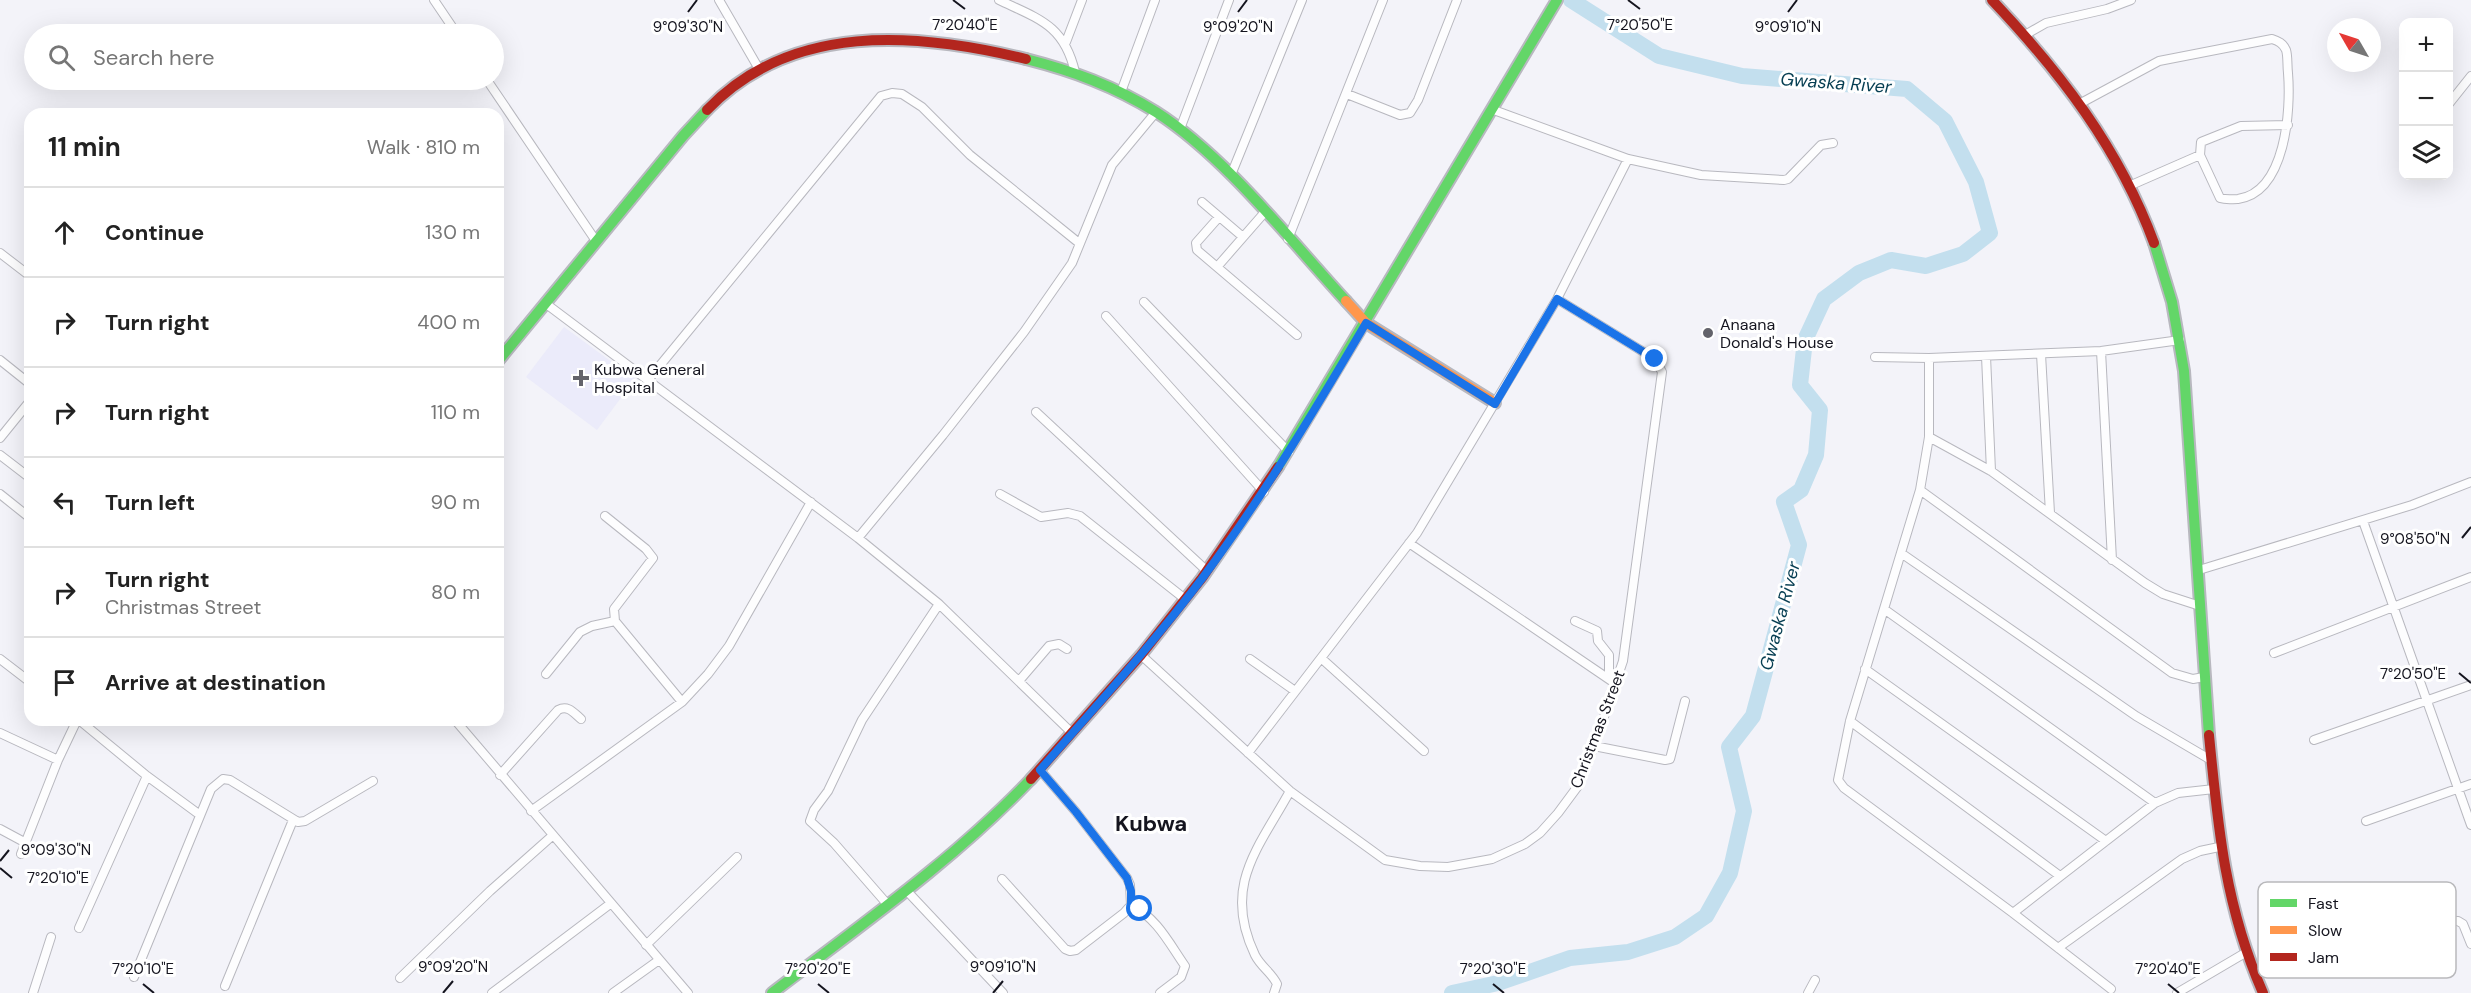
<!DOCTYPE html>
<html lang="en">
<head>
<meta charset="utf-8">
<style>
	body { margin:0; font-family:"DM Sans",sans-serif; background:#f6f6f6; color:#222 }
	.controls { position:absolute; right:18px; top:18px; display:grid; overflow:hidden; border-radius:12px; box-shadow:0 6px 24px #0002 }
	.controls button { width:54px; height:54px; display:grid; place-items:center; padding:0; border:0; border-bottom:2px solid #e0e0e0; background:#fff; color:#222; font:30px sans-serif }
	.compass { position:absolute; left:2327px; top:18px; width:54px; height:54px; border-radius:50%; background:#fff; box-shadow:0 6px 24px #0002; rotate:309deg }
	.stop { position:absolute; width:18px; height:18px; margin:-14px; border:4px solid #1a73e8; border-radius:50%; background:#fff }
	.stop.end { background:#1a73e8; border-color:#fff; box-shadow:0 2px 6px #0008 }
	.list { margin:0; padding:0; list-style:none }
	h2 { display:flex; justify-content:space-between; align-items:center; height:78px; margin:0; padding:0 24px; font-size:26px }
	h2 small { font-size:20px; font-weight:400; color:#767676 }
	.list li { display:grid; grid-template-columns:39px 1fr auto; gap:18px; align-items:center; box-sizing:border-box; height:90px; padding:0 24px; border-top:2px solid #e0e0e0 }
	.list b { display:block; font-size:22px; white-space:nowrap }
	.list p { margin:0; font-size:20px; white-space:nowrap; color:#767676 }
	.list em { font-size:20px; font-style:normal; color:#767676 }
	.icon { flex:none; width:33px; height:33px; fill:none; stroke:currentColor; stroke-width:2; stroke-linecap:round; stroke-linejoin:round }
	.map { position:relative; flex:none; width:2471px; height:993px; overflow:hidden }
	.search { position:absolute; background:#fff; box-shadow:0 6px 24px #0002; left:24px; top:24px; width:480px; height:66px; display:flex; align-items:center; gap:15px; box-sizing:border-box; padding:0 21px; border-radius:33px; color:#767676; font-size:22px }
	.panel { position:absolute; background:#fff; box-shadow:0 6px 24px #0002; left:24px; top:108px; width:480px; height:618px; border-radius:18px }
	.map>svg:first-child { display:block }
	.built { fill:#ebebfa }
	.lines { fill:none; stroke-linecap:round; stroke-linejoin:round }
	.river { stroke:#c3dfee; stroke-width:16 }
	.street-casing { stroke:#b8b8bf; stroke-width:10 }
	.fast-casing { stroke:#b8b8bf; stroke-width:14 }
	.slow-casing { stroke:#b8b8bf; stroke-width:14 }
	.jam-casing { stroke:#b8b8bf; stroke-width:14 }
	.street { stroke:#fdfdfe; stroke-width:8 }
	.fast { stroke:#63d668; stroke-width:10 }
	.slow { stroke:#ff974d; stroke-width:10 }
	.jam { stroke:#b3261e; stroke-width:10 }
	.route { stroke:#1a73e8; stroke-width:8 }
	.ticks { fill:none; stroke:#15151f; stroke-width:2 }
	.poi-dot { fill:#63636b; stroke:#fff; stroke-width:2 }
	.labels { text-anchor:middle; stroke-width:6; stroke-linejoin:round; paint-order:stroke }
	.poi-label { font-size:16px; fill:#15151f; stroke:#fff; text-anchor:start }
	.street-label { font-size:16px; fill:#15151f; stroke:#fff }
	.water-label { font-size:18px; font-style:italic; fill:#063e52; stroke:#fff }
	.district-label { font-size:22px; font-weight:bold; fill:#15151f; stroke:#fff }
	.key { fill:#fff; stroke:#b9b9bc; stroke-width:1.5 }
	.key-label { font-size:16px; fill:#15151f }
	.ticks-label { font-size:15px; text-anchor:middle; fill:#15151f; stroke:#fff; stroke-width:6; stroke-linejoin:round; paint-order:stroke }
</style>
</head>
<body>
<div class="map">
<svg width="2471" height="993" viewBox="0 0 2471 993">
	<rect width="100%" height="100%" fill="#f3f3f9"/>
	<path class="built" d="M564,327L635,379L597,430L526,377Z"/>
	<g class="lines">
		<path class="river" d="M1452,993L1498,983L1570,958L1628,952L1675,937L1706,916L1730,873L1744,811L1729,747L1753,716L1799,545L1784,502L1801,490L1816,455L1820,410L1800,385L1805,340L1824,299L1859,273L1891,260L1926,266L1963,254L1990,233L1976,182L1945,121L1907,89L1742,76L1659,56L1571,0"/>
		<defs>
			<path id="street" d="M434,0L457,34
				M719,0L759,69
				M999,0C1039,19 1064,25 1075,72
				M2025,35L2046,23L2107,9L2131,0
				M1066,42L1082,0
				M487,80L596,241
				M1121,92L1155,0
				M1347,94L1400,115L1410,113L1418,100L1457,0
				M2081,103L2159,61L2272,39C2278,41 2283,43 2286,50C2288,56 2287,65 2288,73C2291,110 2286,192 2238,199C2231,199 2226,200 2220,198L2200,155L2201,142L2241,126L2288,125
				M2448,105L2471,76
				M1491,109L1628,159L1701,175L1784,180L1788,179L1821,145L1833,143
				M1180,129L1229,0
				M1231,175L1302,0
				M2129,186L2200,155
				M1202,202L1243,237
				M1219,217L1196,243L1197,250L1297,335
				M1288,239L1383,0
				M0,253L30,276
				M1217,267L1265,212
				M1144,302L1289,452
				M545,303L858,538L939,604L1072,733
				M1106,316L1264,492
				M2101,351L2112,560
				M2041,354L2050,513
				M1986,356L1991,471
				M1875,357L1929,358L2101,351L2180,340
				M1929,358V437L1920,490L1850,721L1838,780L1844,788L2013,913L2111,989
				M0,360L30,384
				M648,380L881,96L892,93L902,94L922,107L970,155L1079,243
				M1036,412L1207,571
				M1929,437L1991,471L2145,583L2163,594L2200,606
				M0,438L30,401
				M0,455L30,478
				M1920,490L2172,673L2193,679L2204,677
				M0,494L30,518
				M1000,494L1041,517L1068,513L1080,516L1185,599
				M605,516L646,549L653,558L614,609L615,621L682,702
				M2363,521L2471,825
				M858,538L943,435L1024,332L1072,263L1112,165L1156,112
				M1409,543L1616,684
				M1901,553L2136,716L2211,760
				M2199,570L2412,505L2471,482
				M1884,609L2155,803
				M1575,621L1597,631L1598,641L1609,655V679
				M2274,653L2471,577
				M1141,655L1290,791L1385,860L1420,866L1448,867L1492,859L1525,844L1540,833L1558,813L1578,786L1594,746L1623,661L1662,372L1655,359L1557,299
				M1321,658L1424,751
				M0,659L30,682
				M1250,659L1295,691
				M1865,669L2106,841
				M546,674L580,632L592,626L615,621
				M1019,681L1049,646L1059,644L1067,649
				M79,720L147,776L200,815
				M455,720L688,993
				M1850,721L2060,876
				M0,733L58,760
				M2314,740L2471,685
				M1594,746L1665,760L1670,759L1685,701
				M1248,753L1417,533L1557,299L1628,159
				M500,775L558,710C568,705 573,712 581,719
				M531,811L682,702L708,674L729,646L811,502
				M2366,821L2471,784
				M0,829L26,843
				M21,854L58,760L77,720
				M1002,879L1065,949L1070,951L1076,950L1124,913L1131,905L1130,885L1127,878L1076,812L1040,770
				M906,890L1003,993
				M2424,900L2433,916L2438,920L2458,921L2463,924L2471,944
				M888,905L834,843L810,821L814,810L828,791L862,720L939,604
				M1131,905C1157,918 1169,943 1185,966L1181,977L1160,993
				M2013,913L2155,803L2178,793L2214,789
				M79,928L147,776
				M646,945L737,857
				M2058,948L2182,859L2200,851L2219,847
				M134,977L211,789L223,779L230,780L298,822L305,821L373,781
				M400,978L490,891L552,836
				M225,986L293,820
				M33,993L51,937
				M492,993L610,904
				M613,993L659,960
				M1274,993L1277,984C1272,973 1261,967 1255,955C1222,886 1258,849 1290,791
				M1808,993L1815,980
				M2177,993L2245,953"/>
			<path id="fast" d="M1026,59C1073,71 1114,86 1156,112C1225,156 1290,240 1346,301
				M2154,243L2172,302L2184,371L2209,735
				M498,361L683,136L707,110
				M1278,467L1557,0
				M772,993C861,925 954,860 1031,779"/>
			<path id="slow" d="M1346,301L1366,323L1495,403"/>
			<path id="jam" d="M1992,0C2060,72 2119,148 2154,243
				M707,110C791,22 916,32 1026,59
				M2209,735C2218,828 2225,906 2263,993
				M1031,779L1141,655L1202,578L1278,467"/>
		</defs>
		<use href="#street" class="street-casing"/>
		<use href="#fast" class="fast-casing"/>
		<use href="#slow" class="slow-casing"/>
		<use href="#jam" class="jam-casing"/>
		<use href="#street" class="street"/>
		<use href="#fast" class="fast"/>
		<use href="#slow" class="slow"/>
		<use href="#jam" class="jam"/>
	</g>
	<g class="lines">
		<path class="route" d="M1140,909L1131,904V891L1127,878L1076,812L1040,770C1096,706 1153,644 1204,576C1264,495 1315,410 1366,323L1495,404L1557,299L1655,359"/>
	</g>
	<path class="ticks" d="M953,0L965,9M1628,0L1640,9M688,12L697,0M1238,12L1247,0M1788,12L1797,0M2462,538L2471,527M2459,673L2471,683M0,861L9,850M0,868L12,878M143,984L154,993M818,984L829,993M1493,984L1504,993M2168,984L2179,993M443,993L453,981M993,993L1003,981"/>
	<g class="poi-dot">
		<circle cx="1708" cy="333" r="6"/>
		<path d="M578 369h6v6h6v6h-6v6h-6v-6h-6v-6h6z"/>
	</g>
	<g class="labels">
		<g class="poi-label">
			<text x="1720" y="330">Anaana<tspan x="1720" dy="18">Donald's House</tspan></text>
			<text x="594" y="375">Kubwa General<tspan x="594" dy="18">Hospital</tspan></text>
		</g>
		<g class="street-label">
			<text transform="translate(1597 729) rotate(-69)" y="6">Christmas Street</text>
		</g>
		<g class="water-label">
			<text transform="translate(1836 83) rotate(4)" y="6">Gwaska River</text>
			<text transform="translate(1780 616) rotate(-75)" y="6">Gwaska River</text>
		</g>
		<g class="district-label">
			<text x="1151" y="831">Kubwa</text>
		</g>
	</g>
	<rect x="2258" y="882" width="198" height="96" rx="9" class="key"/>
	<rect x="2270" y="899" width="27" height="8" fill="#63d668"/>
	<rect x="2270" y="926" width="27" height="8" fill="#ff974d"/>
	<rect x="2270" y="953" width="27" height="8" fill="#b3261e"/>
	<g class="key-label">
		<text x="2308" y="909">Fast</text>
		<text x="2308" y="936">Slow</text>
		<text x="2308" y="963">Jam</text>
	</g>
	<g class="ticks-label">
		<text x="965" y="30">7°20'40"E</text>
		<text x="1640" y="30">7°20'50"E</text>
		<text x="688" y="32">9°09'30"N</text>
		<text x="1238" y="32">9°09'20"N</text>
		<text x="1788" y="32">9°09'10"N</text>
		<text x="2415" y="544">9°08'50"N</text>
		<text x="2413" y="679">7°20'50"E</text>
		<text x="56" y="855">9°09'30"N</text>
		<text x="58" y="883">7°20'10"E</text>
		<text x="453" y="972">9°09'20"N</text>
		<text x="1003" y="972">9°09'10"N</text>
		<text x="143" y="974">7°20'10"E</text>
		<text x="818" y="974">7°20'20"E</text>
		<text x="1493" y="974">7°20'30"E</text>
		<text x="2168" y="974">7°20'40"E</text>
	</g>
</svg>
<div class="controls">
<button>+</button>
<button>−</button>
<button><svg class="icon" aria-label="layers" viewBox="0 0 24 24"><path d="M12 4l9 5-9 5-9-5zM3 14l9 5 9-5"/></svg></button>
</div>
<svg class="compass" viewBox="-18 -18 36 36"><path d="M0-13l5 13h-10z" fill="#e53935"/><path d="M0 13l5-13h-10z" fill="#767676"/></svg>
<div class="stop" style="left:1140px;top:909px"></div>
<div class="stop end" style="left:1655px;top:359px"></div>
<div class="search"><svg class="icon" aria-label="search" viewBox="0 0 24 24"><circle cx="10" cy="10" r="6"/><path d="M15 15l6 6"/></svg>Search here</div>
<section class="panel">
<h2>11 min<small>Walk · 810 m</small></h2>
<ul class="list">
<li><svg class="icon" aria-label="ahead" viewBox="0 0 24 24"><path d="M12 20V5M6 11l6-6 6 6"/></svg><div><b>Continue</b></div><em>130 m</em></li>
<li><svg class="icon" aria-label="right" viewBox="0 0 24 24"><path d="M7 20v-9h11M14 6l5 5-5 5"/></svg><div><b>Turn right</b></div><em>400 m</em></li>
<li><svg class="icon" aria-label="right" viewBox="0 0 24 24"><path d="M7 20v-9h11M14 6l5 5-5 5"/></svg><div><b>Turn right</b></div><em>110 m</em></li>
<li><svg class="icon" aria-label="left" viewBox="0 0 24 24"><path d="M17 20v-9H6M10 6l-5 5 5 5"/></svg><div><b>Turn left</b></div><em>90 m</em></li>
<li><svg class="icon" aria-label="right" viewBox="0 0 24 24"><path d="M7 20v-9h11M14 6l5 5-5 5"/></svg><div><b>Turn right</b><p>Christmas Street</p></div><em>80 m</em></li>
<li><svg class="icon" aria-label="arrive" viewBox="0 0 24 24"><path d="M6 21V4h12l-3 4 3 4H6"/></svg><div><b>Arrive at destination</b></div></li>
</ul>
</section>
</div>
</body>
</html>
